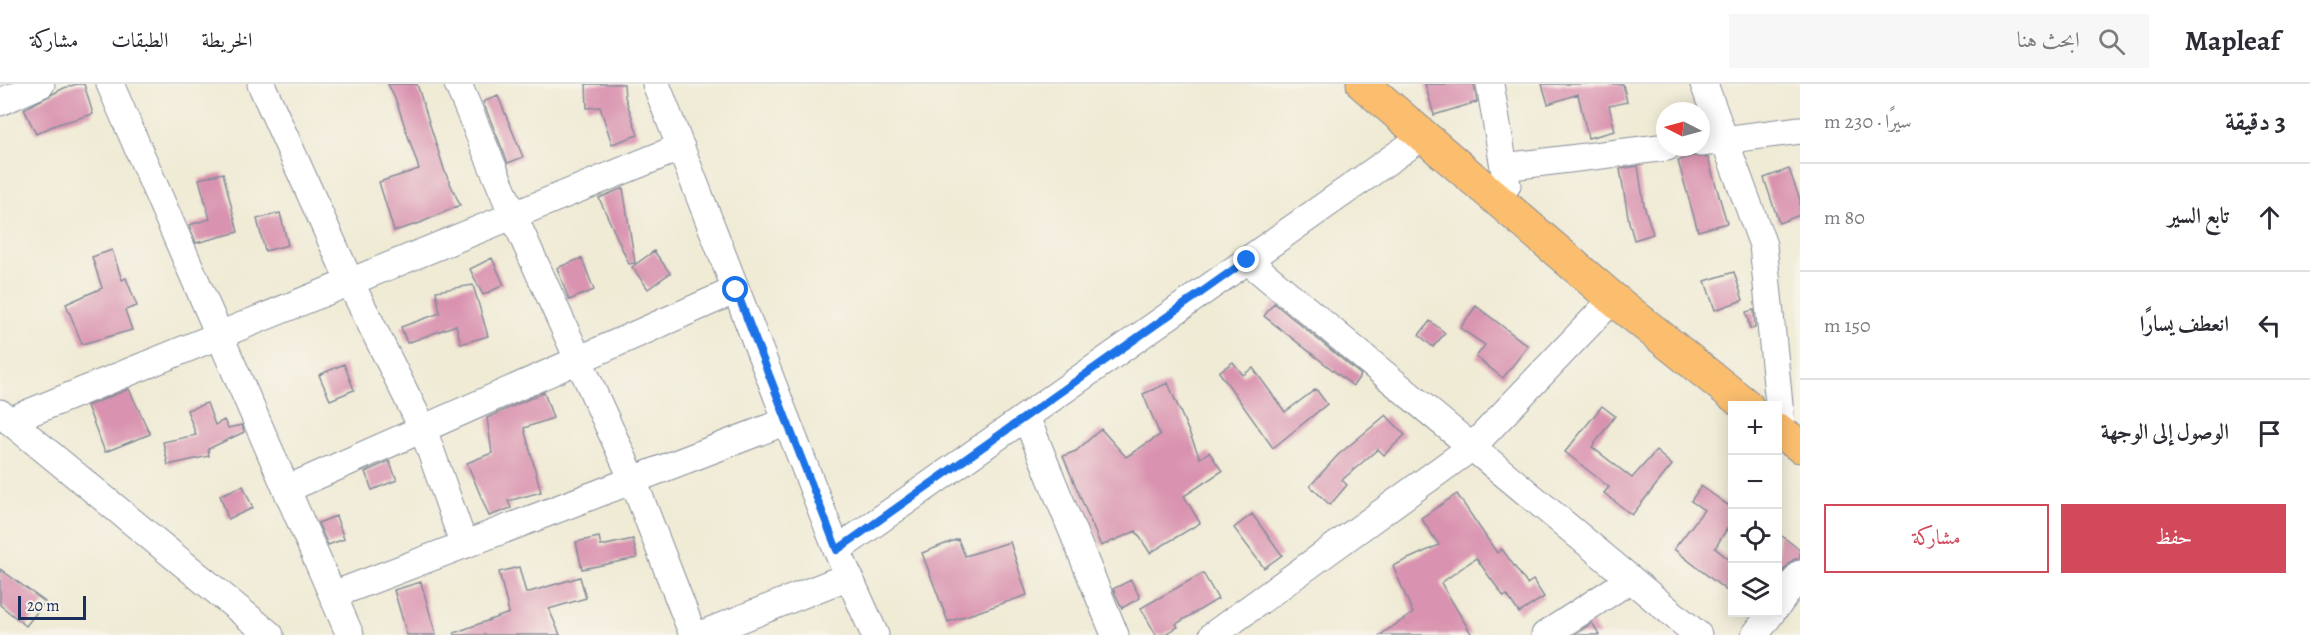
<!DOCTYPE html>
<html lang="ar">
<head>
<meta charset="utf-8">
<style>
	body { margin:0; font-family:Alegreya,Amiri,serif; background:#f7f7f7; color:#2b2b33; direction:rtl }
	.controls { position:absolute; right:18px; bottom:18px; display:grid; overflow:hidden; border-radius:0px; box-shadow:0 3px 15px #0003 }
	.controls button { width:54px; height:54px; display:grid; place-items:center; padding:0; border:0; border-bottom:2px solid #e1e1e2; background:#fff; color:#2b2b33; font:30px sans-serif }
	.compass { position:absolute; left:1656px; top:18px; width:54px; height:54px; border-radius:50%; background:#fff; box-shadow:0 3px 15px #0003; rotate:276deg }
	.scale { position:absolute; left:18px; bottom:15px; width:68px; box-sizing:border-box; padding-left:6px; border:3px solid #1b2f5e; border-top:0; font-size:16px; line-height:21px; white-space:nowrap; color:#1b2f5e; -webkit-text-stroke:4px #f7f3e8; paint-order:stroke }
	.stop { position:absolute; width:18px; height:18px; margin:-14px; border:4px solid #1a73e8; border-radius:50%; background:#fff }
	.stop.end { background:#1a73e8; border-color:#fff; box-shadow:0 2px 6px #0008 }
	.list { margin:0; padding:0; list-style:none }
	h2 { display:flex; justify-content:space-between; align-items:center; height:78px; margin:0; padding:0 24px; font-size:26px }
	h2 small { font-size:20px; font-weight:400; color:#7c7c81 }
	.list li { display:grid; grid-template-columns:39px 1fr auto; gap:18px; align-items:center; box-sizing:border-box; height:108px; padding:0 24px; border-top:2px solid #e1e1e2 }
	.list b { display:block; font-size:22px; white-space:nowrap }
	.list em { font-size:20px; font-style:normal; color:#7c7c81 }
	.actions { display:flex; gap:12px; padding:18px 24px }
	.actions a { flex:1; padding:14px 0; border:2px solid #d1495b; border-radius:0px; text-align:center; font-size:21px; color:#d1495b }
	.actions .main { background:#d1495b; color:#fff }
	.icon { flex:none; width:33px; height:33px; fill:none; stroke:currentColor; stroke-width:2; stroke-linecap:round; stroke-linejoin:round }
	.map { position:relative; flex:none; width:1800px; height:551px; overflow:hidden; direction:ltr }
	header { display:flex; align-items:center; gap:36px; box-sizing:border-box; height:84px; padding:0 30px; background:#fff; border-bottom:2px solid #e1e1e2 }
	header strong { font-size:28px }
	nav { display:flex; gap:33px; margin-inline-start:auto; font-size:21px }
	.search { width:420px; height:54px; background:#f7f7f7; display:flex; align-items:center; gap:15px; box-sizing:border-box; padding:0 21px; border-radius:0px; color:#7c7c81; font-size:22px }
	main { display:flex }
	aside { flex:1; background:#fff }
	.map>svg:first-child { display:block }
	.building { fill:#d992af }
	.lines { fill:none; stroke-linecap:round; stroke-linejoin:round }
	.street-casing { stroke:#868d9a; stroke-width:29 }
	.primary-casing { stroke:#868d9a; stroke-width:35 }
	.street { stroke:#fff; stroke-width:27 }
	.primary { stroke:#fbbe6e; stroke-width:33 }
	.route { stroke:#1a73e8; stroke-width:8 }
</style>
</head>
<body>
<header>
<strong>Mapleaf</strong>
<div class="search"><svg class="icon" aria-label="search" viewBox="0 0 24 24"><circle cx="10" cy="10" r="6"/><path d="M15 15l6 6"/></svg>ابحث هنا</div>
<nav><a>الخريطة</a><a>الطبقات</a><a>مشاركة</a></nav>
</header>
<main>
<aside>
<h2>3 دقيقة<small>سيرًا · 230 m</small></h2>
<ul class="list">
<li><svg class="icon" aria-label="ahead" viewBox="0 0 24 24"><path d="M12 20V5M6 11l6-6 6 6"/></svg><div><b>تابع السير</b></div><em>80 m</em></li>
<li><svg class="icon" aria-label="left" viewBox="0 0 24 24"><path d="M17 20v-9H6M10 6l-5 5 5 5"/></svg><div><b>انعطف يسارًا</b></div><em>150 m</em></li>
<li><svg class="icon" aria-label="arrive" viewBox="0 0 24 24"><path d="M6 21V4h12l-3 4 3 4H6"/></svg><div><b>الوصول إلى الوجهة</b></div></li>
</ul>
<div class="actions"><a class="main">حفظ</a><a>مشاركة</a></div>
</aside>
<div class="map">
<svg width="1800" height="551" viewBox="0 0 1800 551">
	<rect width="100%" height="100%" fill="#f7f3e8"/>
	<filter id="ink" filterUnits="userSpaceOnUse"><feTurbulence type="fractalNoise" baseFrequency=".0167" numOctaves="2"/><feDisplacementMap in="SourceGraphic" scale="12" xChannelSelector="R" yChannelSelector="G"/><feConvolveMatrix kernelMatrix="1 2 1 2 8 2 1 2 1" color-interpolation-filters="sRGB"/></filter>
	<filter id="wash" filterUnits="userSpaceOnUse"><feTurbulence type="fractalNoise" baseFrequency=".008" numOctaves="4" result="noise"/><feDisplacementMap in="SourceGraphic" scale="24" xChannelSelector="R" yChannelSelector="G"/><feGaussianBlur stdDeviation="1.35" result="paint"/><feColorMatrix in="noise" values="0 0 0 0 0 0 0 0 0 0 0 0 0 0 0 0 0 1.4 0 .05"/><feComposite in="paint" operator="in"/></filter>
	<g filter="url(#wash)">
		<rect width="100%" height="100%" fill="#f0ebd5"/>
		<g id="blocks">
			<path class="building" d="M77,0H84L93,30L55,41L36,50L24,25L64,4Z
				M388,0H417L445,88L460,121L420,139L394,147L379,98L419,85L397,19Z
				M586,0H624L625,13L638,51L612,60L600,23L587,24Z
				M1425,0H1474L1477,18L1434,31Z
				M1542,0H1623L1627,18L1609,22L1615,47L1588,54L1578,10L1548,20Z
				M498,12L523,73L508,79L483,18Z
				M1693,72L1708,74L1727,139L1698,147L1678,77Z
				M1638,82L1644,121L1653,150L1634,156L1629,138L1620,85Z
				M1789,85L1800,116V131L1779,139L1764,94Z
				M223,89L238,148L196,159L189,141L210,135L199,95Z
				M623,104L635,179L629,180L599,114Z
				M280,129L288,161L265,167L257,135Z
				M112,166L122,196L126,194L137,222L125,226L132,246L82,260L66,220L102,204L92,173Z
				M654,167L670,189L648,205L632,183Z
				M492,174L504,201L483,211L470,185Z
				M582,174L594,206L569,216L557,184Z
				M1734,188L1743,216L1715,226L1705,197Z
				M473,201L488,252L461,260L456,241L407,259L401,243L440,229L436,207Z
				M1274,219L1361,291L1353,302L1264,232Z
				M1476,222L1528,262L1503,294L1476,273L1485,261L1460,244Z
				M1754,226L1755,244L1750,245L1746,228Z
				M1430,237L1445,249L1433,263L1419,251Z
				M1233,278L1243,291L1253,284L1285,328L1316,305L1327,320L1273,364L1219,288Z
				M344,280L354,306L330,316L319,291Z
				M1168,299L1200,374L1209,368L1222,387L1184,412L1200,439L1150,469L1136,447L1101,462L1063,372L1076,367L1101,345L1126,373L1160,351L1143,310Z
				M129,305L150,350L105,368L87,322Z
				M544,308L553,334L524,344L541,408L508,417L511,424L489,432L467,379L492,369L487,334Z
				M207,319L215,341L224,336L228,344L242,341L244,348L208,365L209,372L168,381L163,358L196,351L187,326Z
				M1602,322L1615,332L1592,363L1632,394L1656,367L1672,381L1632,431L1604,409L1609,403L1565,368Z
				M1386,331L1405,351L1384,371L1378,365L1342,396L1347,401L1330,421L1310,402L1338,371Z
				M389,377L397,396L372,406L365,388Z
				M243,402L253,424L228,435L220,411Z
				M1701,402L1732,424V437L1715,464L1732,478V511L1674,465L1704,426L1691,417Z
				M1457,410L1497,469L1502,465L1527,500L1533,496L1544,513L1519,529L1507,511L1504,513L1476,474L1441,499L1472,551H1380L1413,529L1393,482L1439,461L1421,434Z
				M1252,430L1282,471L1264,484L1234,444Z
				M336,432L344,455L328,461L318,439Z
				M1778,449L1800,466V474L1793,476L1783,487L1778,483Z
				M599,453L601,462L633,455L637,474L582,485L576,458Z
				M958,455L965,472L1010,458L1027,511L948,538L922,469Z
				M519,483L526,509L580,493L586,514L549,525L560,551H455L454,549L509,529L499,488Z
				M0,485L45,518L26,542L0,521Z
				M1203,489L1218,515L1176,540L1178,543L1163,551H1156L1141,524Z
				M1131,496L1140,514L1122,524L1113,505Z
				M421,498L436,551H407L394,506Z
				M1592,539L1600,551H1574Z"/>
		</g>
	</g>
	<g filter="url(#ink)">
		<use href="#blocks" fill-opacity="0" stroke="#868d9a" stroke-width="1.5"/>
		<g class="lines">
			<defs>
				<path id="street" d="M110,0L350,551
					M261,0L350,198L423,345L464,461
					M458,0L513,131L633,396L693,551
					M656,0L837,466
					M1490,0L1507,101
					M1704,0L1763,161L1782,350
					M0,18L41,0
					M1701,59L1800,46
					M1504,83L1667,63
					M1247,176L1698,551
					M0,329L270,551
					M1026,333L1115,551
					M9,337L681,63
					M287,405L736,206
					M333,511L787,337
					M1778,521L1800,490
					M700,551L849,492
					M875,551L837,466L1422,53
					M1213,551L1472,363L1613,215
					M1545,551L1631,495
					M1755,551L1772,528"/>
				<path id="primary" d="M1363,0L1613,215L1747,322
					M1778,346L1800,362"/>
			</defs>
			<use href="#street" class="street-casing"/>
			<use href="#primary" class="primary-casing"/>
			<use href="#street" class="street"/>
			<use href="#primary" class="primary"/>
		</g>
	</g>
	<g class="lines" filter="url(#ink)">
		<path class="route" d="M736,206L837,466L1247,176"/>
	</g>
</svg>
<div class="controls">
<button>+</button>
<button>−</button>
<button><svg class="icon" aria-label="locate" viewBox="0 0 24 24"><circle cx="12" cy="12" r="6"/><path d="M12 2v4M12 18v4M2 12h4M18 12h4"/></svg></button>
<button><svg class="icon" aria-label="layers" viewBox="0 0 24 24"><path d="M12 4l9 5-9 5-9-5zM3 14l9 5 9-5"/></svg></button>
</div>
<svg class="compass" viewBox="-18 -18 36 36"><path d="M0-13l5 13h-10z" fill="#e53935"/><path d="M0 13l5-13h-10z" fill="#7c7c81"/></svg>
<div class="scale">20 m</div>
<div class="stop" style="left:736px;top:206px"></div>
<div class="stop end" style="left:1247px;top:176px"></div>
</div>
</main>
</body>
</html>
